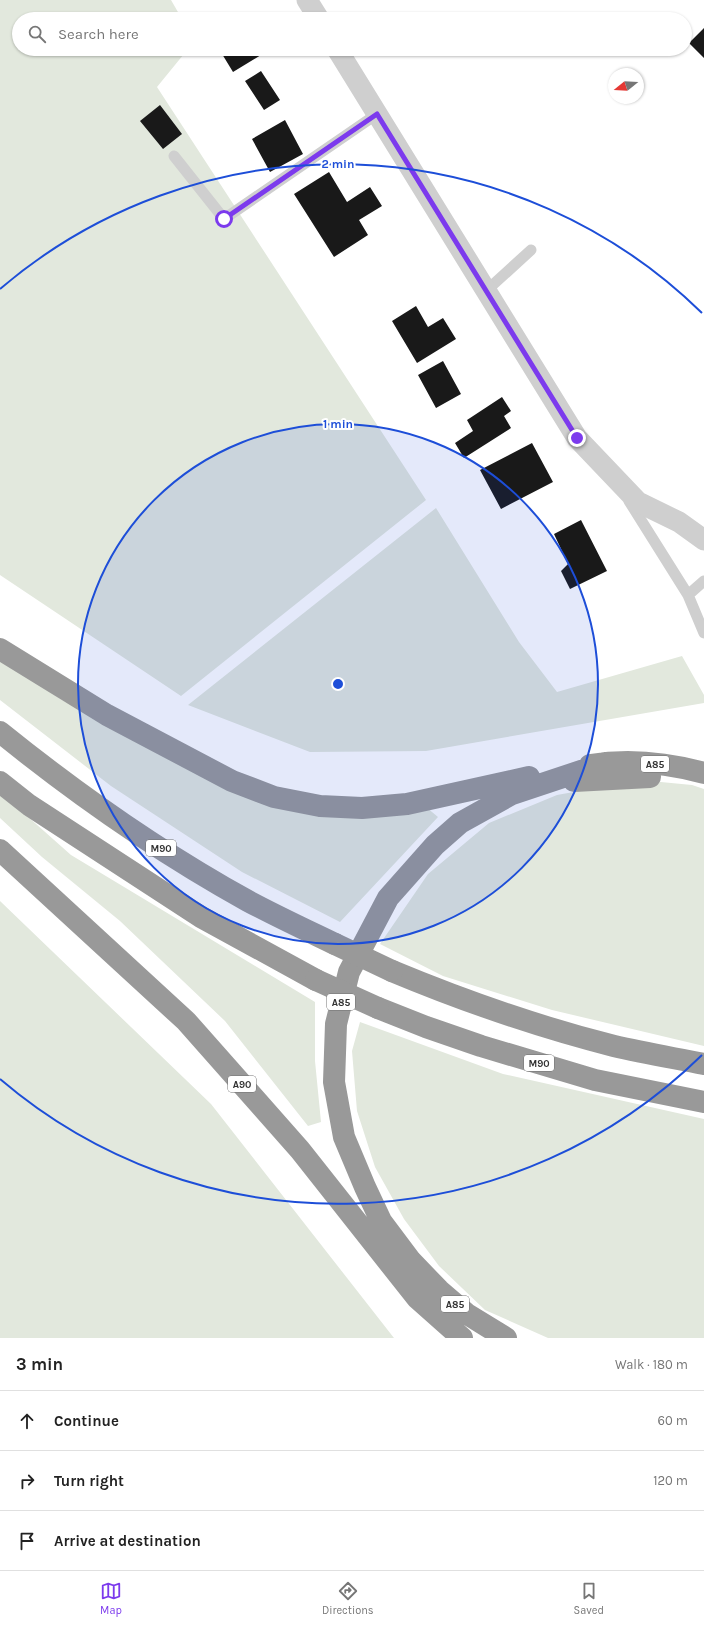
<!DOCTYPE html>
<html lang="en">
<head>
<meta charset="utf-8">
<style>
	body { margin:0; font-family:Karla,sans-serif; background:#f6f6f6; color:#222 }
	.compass { position:absolute; left:608px; top:68px; width:36px; height:36px; border-radius:50%; background:#fff; box-shadow:0 1px 3px #0004; rotate:252deg }
	.stop { position:absolute; width:12px; height:12px; margin:-9px; border:3px solid #7c3aed; border-radius:50%; background:#fff }
	.stop.end { background:#7c3aed; border-color:#fff; box-shadow:0 1px 4px #0008 }
	.list { margin:0; padding:0; list-style:none }
	h2 { display:flex; justify-content:space-between; align-items:center; height:52px; margin:0; padding:0 16px; font-size:17px }
	h2 small { font-size:13px; font-weight:400; color:#767676 }
	.list li { display:grid; grid-template-columns:26px 1fr auto; gap:12px; align-items:center; box-sizing:border-box; height:60px; padding:0 16px; border-top:1px solid #e0e0e0 }
	.list b { display:block; font-size:15px; white-space:nowrap }
	.list em { font-size:13px; font-style:normal; color:#767676 }
	.icon { flex:none; width:22px; height:22px; fill:none; stroke:currentColor; stroke-width:2; stroke-linecap:round; stroke-linejoin:round }
	.map { position:relative; flex:none; width:704px; height:1338px; overflow:hidden }
	.search { position:absolute; background:#fff; box-shadow:0 1px 3px #0004; left:12px; right:12px; top:12px; height:44px; display:flex; align-items:center; gap:10px; box-sizing:border-box; padding:0 14px; border-radius:22px; color:#767676; font-size:15px }
	.sheet { height:232px; background:#fff }
	nav { display:flex; justify-content:space-around; align-items:center; box-sizing:border-box; height:56px; border-top:1px solid #e0e0e0; background:#fff; font-size:11px; color:#767676 }
	nav a { display:grid; justify-items:center; gap:2px }
	nav .on { color:#7c3aed }
	.map>svg:first-child { display:block }
	.green { fill:#e2e8dd }
	.building { fill:#191919 }
	.lines { fill:none; stroke-linecap:round; stroke-linejoin:round }
	.lane { stroke:#cfcfcf; stroke-width:11 }
	.street { stroke:#cfcfcf; stroke-width:21 }
	.highway { stroke:#999; stroke-width:22 }
	.highway-bridge { stroke:#999; stroke-width:22 }
	.route { stroke:#7c3aed; stroke-width:5 }
	.ring { fill:none; stroke:#1d4ed8; stroke-width:2 }
	.labels { text-anchor:middle; stroke-width:4; stroke-linejoin:round; paint-order:stroke }
	.shield { fill:#fff; stroke:#707070; stroke-width:1 }
	.shield-label { font-size:10px; font-weight:bold; fill:#323232 }
	.centre { fill:#1d4ed8; stroke:#fff; stroke-width:2 }
	.ring-label { font-size:12px; text-anchor:middle; font-weight:bold; fill:#1d4ed8; stroke:#fff; stroke-width:4; stroke-linejoin:round; paint-order:stroke }
</style>
</head>
<body>
<div class="map">
<svg width="704" height="1338" viewBox="0 0 704 1338">
	<rect width="100%" height="100%" fill="#fff"/>
	<path class="green" d="M0,0H171L182,19H19V49H188L157,87L426,500L181,696L0,575Z
		M436,508L519,642L557,692L682,656L704,695V703L426,751L310,752L188,705Z
		M0,659L62,700L204,772L276,805L426,807L438,817L340,922L242,872L111,786L0,700Z
		M640,780L692,785L704,789V1046L552,1010L443,976L380,944L428,874L489,823L557,795Z
		M0,792L71,855L315,1002V1061L321,1122L308,1126L225,1021L120,921L42,857L0,818Z
		M0,901L211,1104L394,1338H0Z
		M360,1022L503,1074L704,1119V1338H548L485,1310L439,1266L404,1219L375,1167L357,1111L352,1051Z"/>
	<path class="building" d="M266,13L269,19H256Z
		M704,28V58L689,43Z
		M219,49H271L233,72Z
		M261,71L280,100L264,110L245,81Z
		M160,105L182,134L163,149L140,121Z
		M285,120L303,154L270,172L252,139Z
		M329,172L347,202L370,187L382,206L359,220L368,235L334,257L294,194Z
		M416,306L428,327L443,318L456,339L417,363L392,321Z
		M443,361L461,394L436,408L418,375Z
		M502,397L511,411L504,416L511,428L464,458L455,443L473,431L467,420Z
		M532,443L553,482L501,509L480,470Z
		M581,520L607,571L570,589L561,571L568,564L554,534Z"/>
	<g class="lines">
		<path class="lane" d="M174,156L224,219L377,114
			M486,291L531,250
			M629,501L688,595L704,633
			M688,595L704,581"/>
		<path class="street" d="M307,0L319,19
			M337,49L577,438L638,502L679,522L704,540"/>
		<path class="highway" d="M0,649L107,715L232,781L274,797L320,806L362,808L407,804L529,777
			M0,732C78,795 161,853 248,901C276,916 306,930 335,944
			M590,765C627,759 668,763 704,773
			M574,781L650,777
			M0,782L29,805L201,917L316,980
			M0,850L186,1021L300,1150L417,1298L462,1338
			M392,971C464,1001 539,1027 614,1046C644,1053 674,1058 704,1064
			M378,1008L426,1027L481,1046L595,1080L704,1102
			M506,1338L467,1314L439,1290L411,1261L381,1221L365,1187L344,1137L334,1082L336,1024L349,972L388,898L435,845L460,823L512,794L605,763"/>
		<path class="highway-bridge" d="M335,944L392,971
			M316,980L378,1008"/>
	</g>
	<g class="lines">
		<path class="route" d="M224,219L377,114L577,438"/>
	</g>
	<circle cx="338" cy="684" r="260" fill="#1d4ed8" fill-opacity=".12"/>
	<g class="ring">
		<circle cx="338" cy="684" r="260"/>
		<path d="M702 1055A520 520 0 0 1 0 1079M0 289A520 520 0 0 1 702 313"/>
	</g>
	<g class="labels">
		<g class="shield">
			<rect x="641" y="756" width="28" height="16" rx="3"/>
			<rect x="146" y="840" width="30" height="16" rx="3"/>
			<rect x="327" y="994" width="28" height="16" rx="3"/>
			<rect x="524" y="1055" width="30" height="16" rx="3"/>
			<rect x="228" y="1076" width="28" height="16" rx="3"/>
			<rect x="441" y="1296" width="28" height="16" rx="3"/>
		</g>
		<g class="shield-label">
			<text x="655" y="768">A85</text>
			<text x="161" y="852">M90</text>
			<text x="341" y="1006">A85</text>
			<text x="539" y="1067">M90</text>
			<text x="242" y="1088">A90</text>
			<text x="455" y="1308">A85</text>
		</g>
	</g>
	<circle cx="338" cy="684" r="6" class="centre"/>
	<g class="ring-label">
		<text x="338" y="168">2 min</text>
		<text x="338" y="428">1 min</text>
	</g>
</svg>
<svg class="compass" viewBox="-18 -18 36 36"><path d="M0-13l5 13h-10z" fill="#e53935"/><path d="M0 13l5-13h-10z" fill="#767676"/></svg>
<div class="stop" style="left:224px;top:219px"></div>
<div class="stop end" style="left:577px;top:438px"></div>
<div class="search"><svg class="icon" aria-label="search" viewBox="0 0 24 24"><circle cx="10" cy="10" r="6"/><path d="M15 15l6 6"/></svg>Search here</div>
</div>
<section class="sheet">
<h2>3 min<small>Walk · 180 m</small></h2>
<ul class="list">
<li><svg class="icon" aria-label="ahead" viewBox="0 0 24 24"><path d="M12 20V5M6 11l6-6 6 6"/></svg><div><b>Continue</b></div><em>60 m</em></li>
<li><svg class="icon" aria-label="right" viewBox="0 0 24 24"><path d="M7 20v-9h11M14 6l5 5-5 5"/></svg><div><b>Turn right</b></div><em>120 m</em></li>
<li><svg class="icon" aria-label="arrive" viewBox="0 0 24 24"><path d="M6 21V4h12l-3 4 3 4H6"/></svg><div><b>Arrive at destination</b></div></li>
</ul>
</section>
<nav>
<a class="on"><svg class="icon" aria-label="map" viewBox="0 0 24 24"><path d="M3 6l6-2 6 2 6-2v14l-6 2-6-2-6 2zM9 4v14M15 6v14"/></svg>Map</a>
<a><svg class="icon" aria-label="directions" viewBox="0 0 24 24"><path d="M12 3l9 9-9 9-9-9zM9 14v-3h6M13 9l2 2-2 2"/></svg>Directions</a>
<a><svg class="icon" aria-label="saved" viewBox="0 0 24 24"><path d="M7 4h10v16l-5-4-5 4z"/></svg>Saved</a>
</nav>
</body>
</html>
